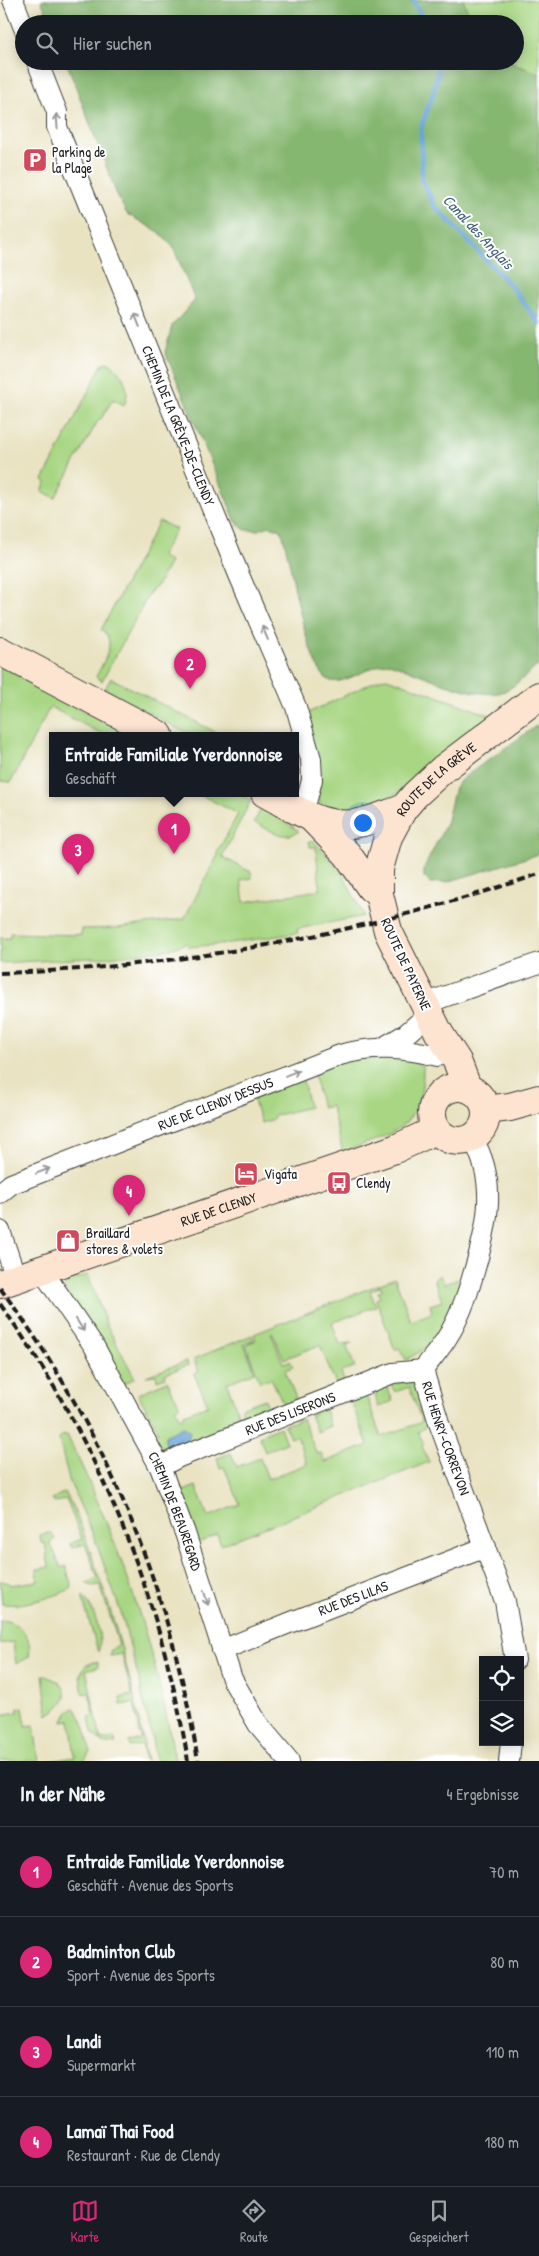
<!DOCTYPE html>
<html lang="de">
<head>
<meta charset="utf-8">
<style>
	body { margin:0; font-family:"Patrick Hand",sans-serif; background:#242831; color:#f1f3f6 }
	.controls { position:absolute; right:15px; bottom:15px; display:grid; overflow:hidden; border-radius:0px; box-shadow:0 2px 12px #0003 }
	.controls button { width:45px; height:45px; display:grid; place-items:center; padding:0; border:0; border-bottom:1px solid #363941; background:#171b24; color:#f1f3f6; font:25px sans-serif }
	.you { position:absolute; left:362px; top:822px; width:18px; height:18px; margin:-12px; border:4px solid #fff; border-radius:50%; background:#1a73e8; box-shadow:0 0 0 8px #1a73e833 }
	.badge { display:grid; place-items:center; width:32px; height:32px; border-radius:50%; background:#db2777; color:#fff; font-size:16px; font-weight:700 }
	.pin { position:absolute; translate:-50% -41px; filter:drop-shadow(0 1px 2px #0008) }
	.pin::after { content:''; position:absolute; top:26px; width:18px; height:15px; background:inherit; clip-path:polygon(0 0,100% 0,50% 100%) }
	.popup { position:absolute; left:49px; top:732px; width:250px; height:65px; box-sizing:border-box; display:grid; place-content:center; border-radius:0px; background:#171b24; filter:drop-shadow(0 1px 4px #0005); font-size:16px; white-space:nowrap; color:#9ea1a6 }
	.popup b { font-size:19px; color:#f1f3f6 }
	.popup::after { content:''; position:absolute; left:50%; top:100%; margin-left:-10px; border:10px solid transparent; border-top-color:#171b24 }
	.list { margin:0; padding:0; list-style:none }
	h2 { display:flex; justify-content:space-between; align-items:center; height:65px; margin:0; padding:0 20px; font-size:21px }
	h2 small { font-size:16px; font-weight:400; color:#9ea1a6 }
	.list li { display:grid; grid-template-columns:32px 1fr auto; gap:15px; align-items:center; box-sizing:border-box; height:90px; padding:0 20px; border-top:1px solid #363941 }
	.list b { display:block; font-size:19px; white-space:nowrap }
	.list p { margin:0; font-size:16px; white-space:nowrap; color:#9ea1a6 }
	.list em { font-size:16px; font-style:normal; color:#9ea1a6 }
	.icon { flex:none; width:28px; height:28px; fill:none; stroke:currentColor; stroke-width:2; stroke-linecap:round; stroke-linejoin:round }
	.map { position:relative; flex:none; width:539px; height:1761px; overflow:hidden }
	.search { position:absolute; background:#171b24; box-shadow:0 2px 12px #0003; left:15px; right:15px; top:15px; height:55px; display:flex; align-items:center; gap:12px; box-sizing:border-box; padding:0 18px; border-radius:28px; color:#9ea1a6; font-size:19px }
	.sheet { height:425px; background:#171b24 }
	nav { display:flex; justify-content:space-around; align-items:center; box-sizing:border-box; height:70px; border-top:1px solid #363941; background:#171b24; font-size:14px; color:#9ea1a6 }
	nav a { display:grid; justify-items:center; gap:2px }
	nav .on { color:#db2777 }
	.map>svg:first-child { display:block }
	.green { fill:#a8d683; stroke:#627950; fill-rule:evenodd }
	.forest { fill:#86b771; stroke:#516a46 }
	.water { fill:#67a4d8; stroke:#42607a }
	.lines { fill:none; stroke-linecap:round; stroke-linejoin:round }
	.stream { stroke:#67a4d8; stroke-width:5 }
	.street-casing { stroke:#3b3a35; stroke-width:22 }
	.secondary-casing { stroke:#3b3a35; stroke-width:30 }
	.street { stroke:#fff; stroke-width:20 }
	.secondary { stroke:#fde4d1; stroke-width:28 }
	.rail { stroke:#1c1c1c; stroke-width:4; stroke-dasharray:8 4; stroke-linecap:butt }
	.oneway { stroke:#999 }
	.labels { text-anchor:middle; stroke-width:4; stroke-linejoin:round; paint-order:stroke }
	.poi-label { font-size:14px; fill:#1c1c1c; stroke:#fff; text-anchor:start }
	.street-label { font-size:14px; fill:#1c1c1c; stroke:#fff }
	.water-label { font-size:15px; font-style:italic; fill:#42607a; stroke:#fff }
</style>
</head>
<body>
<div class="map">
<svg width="539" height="1761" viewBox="0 0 539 1761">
	<rect width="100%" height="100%" fill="#fff"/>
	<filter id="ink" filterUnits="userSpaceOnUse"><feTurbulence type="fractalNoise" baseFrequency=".02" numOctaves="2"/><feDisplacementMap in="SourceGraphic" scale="10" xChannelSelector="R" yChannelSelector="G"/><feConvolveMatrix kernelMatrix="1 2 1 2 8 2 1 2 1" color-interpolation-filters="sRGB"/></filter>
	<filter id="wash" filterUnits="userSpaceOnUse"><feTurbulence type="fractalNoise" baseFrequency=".0096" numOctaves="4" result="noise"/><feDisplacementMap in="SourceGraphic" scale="20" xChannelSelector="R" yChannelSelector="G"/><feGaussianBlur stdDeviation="1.12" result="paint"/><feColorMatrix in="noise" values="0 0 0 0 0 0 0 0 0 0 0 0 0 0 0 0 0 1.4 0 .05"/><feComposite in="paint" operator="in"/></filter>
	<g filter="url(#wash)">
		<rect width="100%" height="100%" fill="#e9e3c2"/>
		<path class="green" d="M430,0H539V123L474,61H515V24H444Z
			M106,362C122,367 132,391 124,405L113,399L101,419H99L55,498L42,491L46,482L43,480L102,365Z
			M159,521L176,529L161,556L170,562L157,586L150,592L102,681L96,677C102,664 119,640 101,630Z
			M0,666L130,735H104L50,707L11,782L0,781Z
			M111,678L221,735H190L105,689Z
			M387,678L495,717L384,804L344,815L323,807L319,801L317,779L306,719L310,712L380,679Z
			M197,793H237L251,800L222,857L251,872L252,878L241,880L244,902L320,890L316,847H310L309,841H314L342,873L364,916L297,929L298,933L223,944L189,947L188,943L166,950L109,957L0,963V938H10V933L81,935L82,929L118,928L184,919L218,855L217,853L238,814Z
			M262,807L265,808L299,831C285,842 268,829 254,822Z
			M407,1054L408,1059L423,1066C424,1129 393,1133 343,1152L331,1106L322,1108L313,1072L345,1059Z
			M302,1076L309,1107L273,1116L274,1119L261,1123L253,1098Z
			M88,1275L107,1326L135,1378L123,1384L64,1288L70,1280Z
			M440,1275L444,1284L462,1278C448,1316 444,1340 406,1360L399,1348L395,1350L376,1299L380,1297L378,1292L382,1290L381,1286L370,1291L376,1306L332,1323L340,1344L352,1343L346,1345L355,1367L341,1372L345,1384L337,1387L320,1345L284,1359L272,1332L271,1333L283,1363L290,1361L293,1367L285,1370L297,1401L285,1407L271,1378L260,1382L246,1345L256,1340L254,1334L395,1278L411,1321L432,1313L430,1305L442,1301L434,1279Z
			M252,1335L254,1340L244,1344L255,1372L227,1383L242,1424L177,1448C167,1450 160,1447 154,1440L158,1430L138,1394L167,1381L180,1406L175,1408L180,1418L184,1416L183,1414L208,1405L194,1374L199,1372L194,1359ZM184,1427L190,1432L165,1442V1436Z
			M187,1361L188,1365L165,1374L166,1377L157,1380L156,1375L146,1376Z
			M408,1381L419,1390L431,1423L418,1432L424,1444L422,1446L429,1462L221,1545L217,1534L201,1542L194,1540L176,1494L196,1486L208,1517L240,1504L224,1467L220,1468L217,1458L231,1453L237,1467L260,1458L268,1479L307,1464L297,1436L290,1438L284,1425L302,1419L317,1454L321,1453L325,1462L368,1445L350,1399L363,1394L367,1398L381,1437L422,1422L409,1387L395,1392L390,1383Z
			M386,1385L393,1401L378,1407L374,1390Z
			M265,1399L267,1405L265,1415L246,1422L241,1408Z
			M325,1409L330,1426L317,1432L310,1415Z
			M280,1427L286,1443L265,1452L260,1439L261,1435Z
			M63,1435H67C118,1539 156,1647 175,1761H156L150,1728L141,1692L142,1690L121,1613L94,1537L69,1480L59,1439Z
			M65,1492C77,1513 85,1537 93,1559C117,1625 135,1692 147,1761H145L142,1745L130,1747L129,1741L141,1739L134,1703L121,1705L120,1698L132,1695L122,1654L110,1656L111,1651L119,1645L100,1585L94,1587L86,1583L98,1578L85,1544L73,1548L70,1544L82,1539L66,1499L54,1503L52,1499Z
			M48,1533H51L55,1539L50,1542L61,1568L66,1566L72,1588C56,1597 20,1607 2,1604L0,1581L10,1583V1585L38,1581L37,1569L49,1567L45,1543H41L40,1535Z
			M83,1596C94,1607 104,1638 98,1652L83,1600Z
			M0,1620C20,1621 33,1637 29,1657L16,1664L13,1642L0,1644Z
			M93,1662H98V1667L86,1670L101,1740L114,1738L116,1744L102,1743L92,1732L89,1717L94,1715L89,1692L83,1694L80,1676L85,1666Z
			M43,1675L60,1682C72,1700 62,1705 48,1715Z
			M23,1707L26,1726L34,1725L39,1761H0V1715L18,1712V1708Z
			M74,1708C84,1718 88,1738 90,1752L84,1761H50L75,1757L70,1720L63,1721L67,1713Z"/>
		<path class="forest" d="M41,0H463L473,24H51Z
			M66,61H504L539,73V665C528,673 517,685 505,691C479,703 416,671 389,663C372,664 345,685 331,681C305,673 291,555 281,530L270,526L258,530H245L236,522L165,352L172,326L195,300L173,247L159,232L127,214L117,195Z
			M539,724V854L447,882L430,883L424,877V868L446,824L455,787L463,778Z"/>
		<path class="water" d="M183,1427L190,1432L188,1440L173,1447L166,1445L165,1436Z"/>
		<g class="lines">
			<path class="stream" d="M413,0L426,24
				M436,61L438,73L433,93L421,128L422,181L435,206L512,287L539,323"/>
		</g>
	</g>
	<g filter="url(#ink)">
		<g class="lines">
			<defs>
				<g id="street">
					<path d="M13,0L24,28"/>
					<path id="s1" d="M37,61L57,112V127L239,575L296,707L311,759L312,780L307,799L298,802L279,797"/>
					<path d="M424,1004L539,963"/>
					<path d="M384,1047L406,1034L429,1014"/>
					<path id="s2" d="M472,1138C499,1182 487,1229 473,1275C467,1296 460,1317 448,1336C441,1348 431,1359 423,1370L439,1423L505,1601L515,1660"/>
					<path id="s3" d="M0,1193L11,1184L340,1055C374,1045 404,1048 438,1056"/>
					<path d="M0,1231L16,1278"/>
					<path id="s4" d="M41,1269L94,1346L160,1467L185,1533L232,1679L258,1724L289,1761"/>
					<path id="s5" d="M160,1467L179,1457L393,1373L423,1370"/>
					<path id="s6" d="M222,1650L289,1623L486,1547"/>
					<path d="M509,1761L511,1742"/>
				</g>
				<g id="secondary">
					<path d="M0,651L159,735"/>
					<path d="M265,793C296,809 326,832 363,822C376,819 390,813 403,809"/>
					<path d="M312,818L347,854L371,888L379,894"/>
					<circle cx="459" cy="1114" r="27"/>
					<path id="s7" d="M467,1087L457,1061L439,1033L388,931L379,894V869L388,837L403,809L415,795L443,769L539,696"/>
					<path d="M486,1110L510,1107L539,1099"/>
					<path id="s8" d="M0,1284L395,1149L436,1130"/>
				</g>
			</defs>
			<use href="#street" class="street-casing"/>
			<use href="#secondary" class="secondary-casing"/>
			<use href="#street" class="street"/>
			<use href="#secondary" class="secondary"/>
			<path class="rail" d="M0,973C183,968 366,933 539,874
				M0,1288C104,1426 171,1590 198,1761
				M0,1304C98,1440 161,1596 188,1761"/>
		</g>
		<defs><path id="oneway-shaft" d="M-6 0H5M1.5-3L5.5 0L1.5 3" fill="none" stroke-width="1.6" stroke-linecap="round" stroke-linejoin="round" transform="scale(1.25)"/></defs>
		<g class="oneway">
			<use href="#oneway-shaft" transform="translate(57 121) rotate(-94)"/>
			<use href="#oneway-shaft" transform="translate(137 320) rotate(-112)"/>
			<use href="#oneway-shaft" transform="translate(265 633) rotate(-113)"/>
			<use href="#oneway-shaft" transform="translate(292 1073) rotate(-22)"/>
			<use href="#oneway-shaft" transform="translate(43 1171) rotate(-21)"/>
			<use href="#oneway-shaft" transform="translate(80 1325) rotate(57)"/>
			<use href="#oneway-shaft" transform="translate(206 1598) rotate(73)"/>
		</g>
	</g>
	<defs>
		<symbol id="parking-square" viewBox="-11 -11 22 22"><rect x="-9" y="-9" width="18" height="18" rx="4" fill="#d1495b" stroke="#fff"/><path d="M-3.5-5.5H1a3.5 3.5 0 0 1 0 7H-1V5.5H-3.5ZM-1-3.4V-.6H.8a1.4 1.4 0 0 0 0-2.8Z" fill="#fff"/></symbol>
		<symbol id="hotel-square" viewBox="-11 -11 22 22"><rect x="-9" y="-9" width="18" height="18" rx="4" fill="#d1495b" stroke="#fff"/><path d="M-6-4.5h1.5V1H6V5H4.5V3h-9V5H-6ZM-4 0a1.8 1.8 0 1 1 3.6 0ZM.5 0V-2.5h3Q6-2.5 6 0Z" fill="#fff"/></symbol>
		<symbol id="bus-square" viewBox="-11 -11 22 22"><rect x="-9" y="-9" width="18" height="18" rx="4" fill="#d1495b" stroke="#fff"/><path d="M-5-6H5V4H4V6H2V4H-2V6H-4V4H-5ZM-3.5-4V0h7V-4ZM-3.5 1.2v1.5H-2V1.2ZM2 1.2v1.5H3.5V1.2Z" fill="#fff"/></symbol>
		<symbol id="shop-square" viewBox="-11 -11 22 22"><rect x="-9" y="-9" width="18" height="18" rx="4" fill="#d1495b" stroke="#fff"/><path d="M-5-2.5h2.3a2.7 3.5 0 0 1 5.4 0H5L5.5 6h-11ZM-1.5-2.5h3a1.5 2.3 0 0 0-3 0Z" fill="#fff"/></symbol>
	</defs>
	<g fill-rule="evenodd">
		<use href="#parking-square" x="21" y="146" width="28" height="28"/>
		<use href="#hotel-square" x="232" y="1160" width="28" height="28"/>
		<use href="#bus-square" x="325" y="1169" width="28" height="28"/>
		<use href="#shop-square" x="54" y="1227" width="28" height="28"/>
	</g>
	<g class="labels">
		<g class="poi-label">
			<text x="52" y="157">Parking de<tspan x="52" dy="16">la Plage</tspan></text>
			<text x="264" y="1179">Vigata</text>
			<text x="356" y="1188">Clendy</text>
			<text x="86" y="1238">Braillard<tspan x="86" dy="16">stores &amp; volets</tspan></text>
		</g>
		<g class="street-label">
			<text dy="5" stroke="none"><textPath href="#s1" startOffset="392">CHEMIN DE LA GRÈVE-DE-CLENDY</textPath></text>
			<text dy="5" stroke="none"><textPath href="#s7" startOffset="348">ROUTE DE LA GRÈVE</textPath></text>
			<text transform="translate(406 964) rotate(65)" y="5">ROUTE DE PAYERNE</text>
			<text dy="5" stroke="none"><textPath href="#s3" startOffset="234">RUE DE CLENDY DESSUS</textPath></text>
			<text dy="5" stroke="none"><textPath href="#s8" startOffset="231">RUE DE CLENDY</textPath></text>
			<text dy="5" stroke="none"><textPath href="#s5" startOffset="141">RUE DES LISERONS</textPath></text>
			<text dy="5" stroke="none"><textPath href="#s2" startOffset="322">RUE HENRY-CORREVON</textPath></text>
			<text dy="5" stroke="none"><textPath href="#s4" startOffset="278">CHEMIN DE BEAUREGARD</textPath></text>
			<text dy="5" stroke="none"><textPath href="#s6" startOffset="141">RUE DES LILAS</textPath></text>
		</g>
		<g class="water-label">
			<text transform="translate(478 232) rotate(47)" y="5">Canal des Anglais</text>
		</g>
	</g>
</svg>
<div class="controls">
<button><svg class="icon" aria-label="locate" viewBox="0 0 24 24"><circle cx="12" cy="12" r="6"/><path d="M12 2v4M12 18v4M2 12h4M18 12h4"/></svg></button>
<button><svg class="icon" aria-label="layers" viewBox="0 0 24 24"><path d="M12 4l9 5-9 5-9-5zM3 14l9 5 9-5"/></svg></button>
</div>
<div class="you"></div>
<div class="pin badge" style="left:174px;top:854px">1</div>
<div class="popup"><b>Entraide Familiale Yverdonnoise</b>Geschäft</div>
<div class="pin badge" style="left:190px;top:689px">2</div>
<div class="pin badge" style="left:78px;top:875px">3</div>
<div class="pin badge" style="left:129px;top:1216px">4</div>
<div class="search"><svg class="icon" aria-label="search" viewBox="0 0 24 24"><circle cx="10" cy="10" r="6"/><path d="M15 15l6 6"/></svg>Hier suchen</div>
</div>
<section class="sheet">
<h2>In der Nähe<small>4 Ergebnisse</small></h2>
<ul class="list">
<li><span class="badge">1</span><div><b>Entraide Familiale Yverdonnoise</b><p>Geschäft · Avenue des Sports</p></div><em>70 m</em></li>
<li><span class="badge">2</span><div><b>Badminton Club</b><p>Sport · Avenue des Sports</p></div><em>80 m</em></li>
<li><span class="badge">3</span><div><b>Landi</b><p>Supermarkt</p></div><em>110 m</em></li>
<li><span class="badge">4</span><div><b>Lamaï Thai Food</b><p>Restaurant · Rue de Clendy</p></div><em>180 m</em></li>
</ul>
</section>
<nav>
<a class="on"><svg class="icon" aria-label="map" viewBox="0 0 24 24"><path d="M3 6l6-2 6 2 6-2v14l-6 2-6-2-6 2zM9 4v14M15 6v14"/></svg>Karte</a>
<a><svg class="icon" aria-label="directions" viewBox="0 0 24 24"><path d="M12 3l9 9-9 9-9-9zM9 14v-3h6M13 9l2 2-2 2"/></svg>Route</a>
<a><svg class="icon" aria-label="saved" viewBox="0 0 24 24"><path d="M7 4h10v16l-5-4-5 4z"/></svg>Gespeichert</a>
</nav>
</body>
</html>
